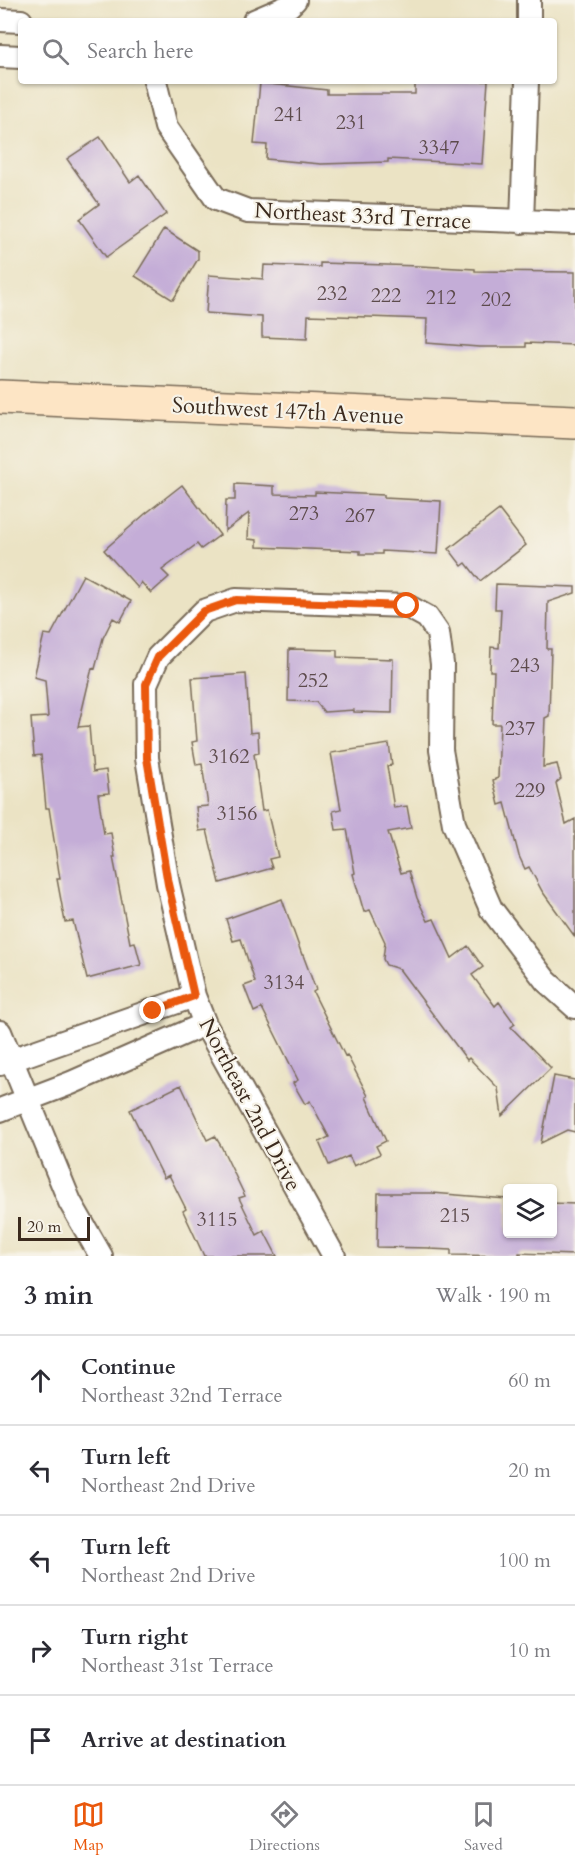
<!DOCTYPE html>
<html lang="en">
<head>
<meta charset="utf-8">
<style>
	body { margin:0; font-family:Cardo,serif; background:#f7f7f7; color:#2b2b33 }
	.controls { position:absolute; right:18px; bottom:18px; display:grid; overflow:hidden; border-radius:6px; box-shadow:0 2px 4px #0004 }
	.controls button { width:54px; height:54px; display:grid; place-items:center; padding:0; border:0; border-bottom:2px solid #e1e1e2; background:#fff; color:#2b2b33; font:30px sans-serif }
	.scale { position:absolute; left:18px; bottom:15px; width:72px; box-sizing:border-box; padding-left:6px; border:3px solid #3b2a1e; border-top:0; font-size:16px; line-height:21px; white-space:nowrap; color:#3b2a1e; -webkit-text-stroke:4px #f7f3e8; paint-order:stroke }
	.stop { position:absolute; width:18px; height:18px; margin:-14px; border:4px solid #ea580c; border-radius:50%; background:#fff }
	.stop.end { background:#ea580c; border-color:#fff; box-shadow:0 2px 6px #0008 }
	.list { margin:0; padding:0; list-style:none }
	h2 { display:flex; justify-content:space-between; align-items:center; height:78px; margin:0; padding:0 24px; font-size:26px }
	h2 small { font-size:20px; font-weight:400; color:#7c7c81 }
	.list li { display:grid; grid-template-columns:39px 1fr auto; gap:18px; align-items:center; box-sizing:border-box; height:90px; padding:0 24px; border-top:2px solid #e1e1e2 }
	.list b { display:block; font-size:22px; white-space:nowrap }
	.list p { margin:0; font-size:20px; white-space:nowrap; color:#7c7c81 }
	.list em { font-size:20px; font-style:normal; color:#7c7c81 }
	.icon { flex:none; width:33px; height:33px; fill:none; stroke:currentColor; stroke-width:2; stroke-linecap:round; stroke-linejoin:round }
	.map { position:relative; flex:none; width:575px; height:1256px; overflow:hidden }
	.search { position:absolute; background:#fff; box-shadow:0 2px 4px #0004; left:18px; right:18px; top:18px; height:66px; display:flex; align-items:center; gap:15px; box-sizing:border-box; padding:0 21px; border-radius:6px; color:#7c7c81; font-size:22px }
	.sheet { height:528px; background:#fff }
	nav { display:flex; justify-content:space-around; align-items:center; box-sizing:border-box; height:84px; border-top:2px solid #e1e1e2; background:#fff; font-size:16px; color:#7c7c81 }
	nav a { display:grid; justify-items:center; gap:3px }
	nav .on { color:#ea580c }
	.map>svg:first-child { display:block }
	.building { fill:#c4add7 }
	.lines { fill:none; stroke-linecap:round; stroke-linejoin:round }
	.street-casing { stroke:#796b58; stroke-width:26 }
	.secondary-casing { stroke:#796b58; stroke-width:36 }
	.street { stroke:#fff; stroke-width:22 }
	.secondary { stroke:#fde5c5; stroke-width:33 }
	.route { stroke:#ea580c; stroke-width:8 }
	.labels { text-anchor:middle; stroke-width:4.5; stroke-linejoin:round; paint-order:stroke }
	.number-label { font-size:20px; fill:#5d4b4c }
	.street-label { font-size:22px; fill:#3b2a1e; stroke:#f7f3e8 }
</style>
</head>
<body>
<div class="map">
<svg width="575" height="1256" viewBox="0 0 575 1256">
	<rect width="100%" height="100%" fill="#f7f3e8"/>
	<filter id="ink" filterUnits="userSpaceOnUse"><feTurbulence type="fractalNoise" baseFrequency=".0167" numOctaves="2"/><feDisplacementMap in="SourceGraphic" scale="12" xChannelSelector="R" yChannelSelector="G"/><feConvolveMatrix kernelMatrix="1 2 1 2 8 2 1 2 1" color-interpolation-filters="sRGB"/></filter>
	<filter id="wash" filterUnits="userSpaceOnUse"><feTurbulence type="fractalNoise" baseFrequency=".008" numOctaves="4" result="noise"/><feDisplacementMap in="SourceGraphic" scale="24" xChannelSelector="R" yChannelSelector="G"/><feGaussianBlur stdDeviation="1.35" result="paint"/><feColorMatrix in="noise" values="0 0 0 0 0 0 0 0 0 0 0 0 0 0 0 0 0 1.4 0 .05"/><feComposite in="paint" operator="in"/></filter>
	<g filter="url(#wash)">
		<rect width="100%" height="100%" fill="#ebe3c4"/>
		<g id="blocks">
			<path class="building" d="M415,81H488L482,164L388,159V162L321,164L266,159L267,145L254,144L260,83L327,90V94H415Z
				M100,137L130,182L139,175L166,214L106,257L79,219L99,204L67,159Z
				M164,229L198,251V259L173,300L135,276Z
				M320,263L420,266L475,269V271L575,272V345L526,343V347H479L426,343L427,319L308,315L307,339L262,337V317L206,313L209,275L263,279L264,265L320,267Z
				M235,484L274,486V494L315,495V492L384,495V498L441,501L438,554L382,551V554H360V551L257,547V540L248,539L249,513L225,531L226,500H235Z
				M182,485L220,535L201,549L197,544L162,570L169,577L151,593L141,582L138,588L104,550L145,514Z
				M499,510L526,545L480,581L466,563L462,566L449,549Z
				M83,575L131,601L120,622L113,618L103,638L95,669L92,668L78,727L89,726L93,772L106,770L109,793L98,794L104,834L111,833L115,857H113L130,943L135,942L141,965L87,979L73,921L65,922L57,879H60L49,808H46L41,755L34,756L31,718L48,717L45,680L34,677L44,634L51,635Z
				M496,584L575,587V593L548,602L547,649H551L549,716L545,718L543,767L557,764L561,779L556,783L566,824L575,819V937L542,891L529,867L525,869L519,856L505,803L499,805L493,780L498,778L500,724H492L494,671H490L491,647L499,648L501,609H495Z
				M289,649L337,650V657L393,659L392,713L354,712V710L324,712L316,702L288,701Z
				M246,674L250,733L258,732L259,753L254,754L262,811L267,810L278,857L269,859L272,868L220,883L207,830L199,831L196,807L208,806L202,764L196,765L192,742L197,741L192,678Z
				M389,744L392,765L387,766L394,808L407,806L411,828L388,832L401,873L409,871L417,898L428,921L434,919L452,958L468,946L483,967L472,975L495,1006L499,1002L515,1024L511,1027L551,1068L502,1116L498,1088L469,1058L467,1060L399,969L386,965L383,959L385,942L370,910L364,912L353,874L355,873L347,829L336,830L333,811L341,809L331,753Z
				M282,899L302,955H303L316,990L313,992L345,1056L347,1055L368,1096L366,1097L386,1141L376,1146L380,1154L354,1166L349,1156L329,1165L319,1142L329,1137L310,1101L305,1104L293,1083L298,1080L262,1008L254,1012L244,986L255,982L241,939L233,941L226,919Z
				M554,1076L575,1080V1132L567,1130L541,1143Z
				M181,1085L207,1140L215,1136L221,1146L245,1196L239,1198L257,1235L264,1231L277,1256H204L183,1211L186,1209L169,1175L164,1178L130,1110Z
				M378,1193H432L507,1199V1233H552V1203L575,1204V1255L519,1253V1256L451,1255V1250L430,1249V1248L377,1247Z"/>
		</g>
	</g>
	<g filter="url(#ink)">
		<use href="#blocks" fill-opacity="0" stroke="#796b58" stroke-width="1.5"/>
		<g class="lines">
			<defs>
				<path id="street" d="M0,20L21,21
					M254,21L289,6L295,0
					M529,21V0
					M0,56L21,57
					M155,81L166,127L216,199L248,211L575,223
					M522,222L527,81
					M0,1032L70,1202L101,1256
					M0,1064L194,996
					M0,1110L71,1083L205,1024
					M334,1256L205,1024L194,996L168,884L147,758L146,684L158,657L204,611L236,600L407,606L427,617L438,633L442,664L441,750L454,824L491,909L546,981L575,1007"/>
				<path id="secondary" d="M0,397L575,422"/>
			</defs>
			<use href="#street" class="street-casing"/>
			<use href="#secondary" class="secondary-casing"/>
			<use href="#street" class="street"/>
			<use href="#secondary" class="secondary"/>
		</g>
	</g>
	<g class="lines" filter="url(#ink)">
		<path class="route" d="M153,1011L194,996L168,884L147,758L146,684L158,657L204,611L236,600L407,606"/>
	</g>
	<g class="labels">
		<g class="number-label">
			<text x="289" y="121">241</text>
			<text x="351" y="129">231</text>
			<text x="439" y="154">3347</text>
			<text x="332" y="300">232</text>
			<text x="386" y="302">222</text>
			<text x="441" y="304">212</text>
			<text x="496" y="306">202</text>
			<text x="304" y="520">273</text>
			<text x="360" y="522">267</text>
			<text x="525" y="672">243</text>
			<text x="313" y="687">252</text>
			<text x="520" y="735">237</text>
			<text x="229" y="763">3162</text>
			<text x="530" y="797">229</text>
			<text x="237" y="820">3156</text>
			<text x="284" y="989">3134</text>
			<text x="455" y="1222">215</text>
			<text x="217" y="1226">3115</text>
		</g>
		<g class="street-label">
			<text transform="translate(363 215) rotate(3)" y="8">Northeast 33rd Terrace</text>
			<text transform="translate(288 410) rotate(3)" y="8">Southwest 147th Avenue</text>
			<text transform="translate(251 1104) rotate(62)" y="8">Northeast 2nd Drive</text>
		</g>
	</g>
</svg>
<div class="controls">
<button><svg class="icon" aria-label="layers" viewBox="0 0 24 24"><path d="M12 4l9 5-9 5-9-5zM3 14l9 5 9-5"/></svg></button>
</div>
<div class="scale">20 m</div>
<div class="stop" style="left:407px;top:606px"></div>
<div class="stop end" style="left:153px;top:1011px"></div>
<div class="search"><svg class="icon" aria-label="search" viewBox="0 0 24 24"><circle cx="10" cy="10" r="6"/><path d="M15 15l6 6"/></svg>Search here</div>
</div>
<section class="sheet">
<h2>3 min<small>Walk · 190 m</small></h2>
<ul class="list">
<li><svg class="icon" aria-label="ahead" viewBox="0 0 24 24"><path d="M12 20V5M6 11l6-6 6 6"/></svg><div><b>Continue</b><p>Northeast 32nd Terrace</p></div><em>60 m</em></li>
<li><svg class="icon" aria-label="left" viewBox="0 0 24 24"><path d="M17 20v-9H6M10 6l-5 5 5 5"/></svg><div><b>Turn left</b><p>Northeast 2nd Drive</p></div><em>20 m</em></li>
<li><svg class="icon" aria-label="left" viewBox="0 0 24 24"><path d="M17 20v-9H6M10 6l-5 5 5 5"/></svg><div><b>Turn left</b><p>Northeast 2nd Drive</p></div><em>100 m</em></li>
<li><svg class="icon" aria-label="right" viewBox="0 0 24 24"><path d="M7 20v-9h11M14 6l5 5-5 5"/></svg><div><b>Turn right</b><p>Northeast 31st Terrace</p></div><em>10 m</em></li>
<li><svg class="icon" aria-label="arrive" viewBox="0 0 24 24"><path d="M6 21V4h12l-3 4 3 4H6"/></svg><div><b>Arrive at destination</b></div></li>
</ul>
</section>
<nav>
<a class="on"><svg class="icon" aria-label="map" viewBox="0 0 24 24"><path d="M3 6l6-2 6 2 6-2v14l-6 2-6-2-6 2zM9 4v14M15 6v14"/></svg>Map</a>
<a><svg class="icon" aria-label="directions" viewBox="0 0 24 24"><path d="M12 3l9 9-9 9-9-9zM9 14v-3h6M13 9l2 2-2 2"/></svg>Directions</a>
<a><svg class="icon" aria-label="saved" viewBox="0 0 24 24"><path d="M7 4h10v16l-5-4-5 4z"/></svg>Saved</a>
</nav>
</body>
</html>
